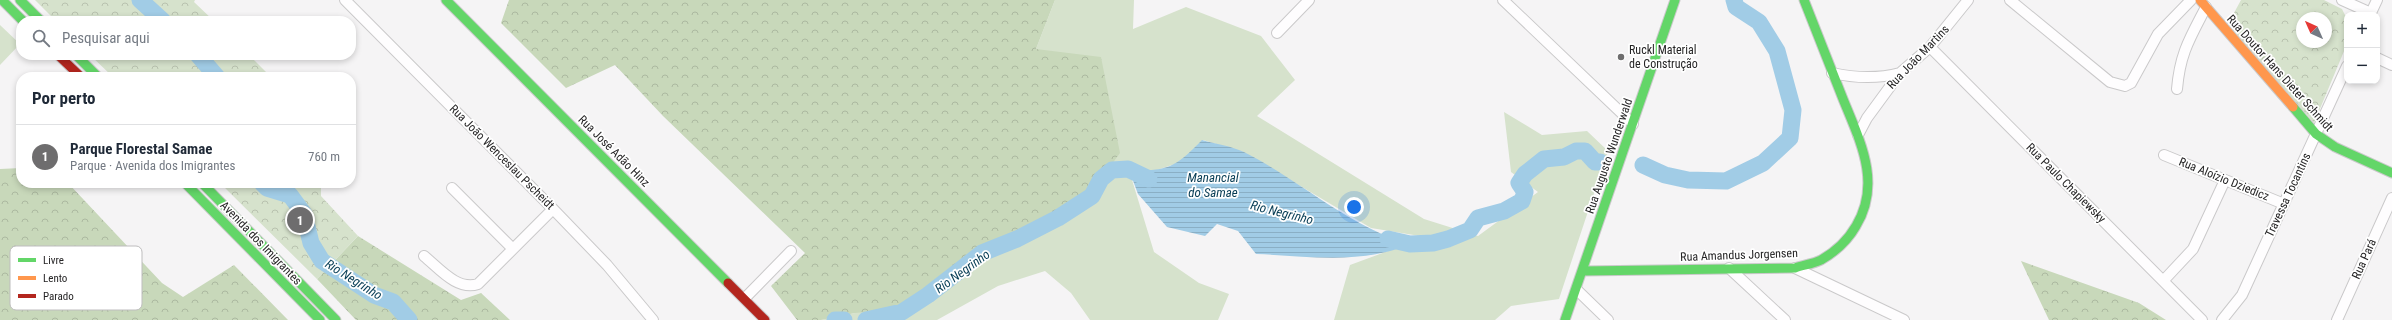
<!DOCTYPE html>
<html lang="pt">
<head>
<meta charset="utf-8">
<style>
	body { margin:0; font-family:"Roboto Condensed",sans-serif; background:#f6f6f7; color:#1f2937 }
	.controls { position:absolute; right:12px; top:12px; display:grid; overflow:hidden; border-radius:8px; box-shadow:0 2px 6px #0003 }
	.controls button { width:36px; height:36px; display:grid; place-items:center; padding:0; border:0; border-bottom:1px solid #e0e1e3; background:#fff; color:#1f2937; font:20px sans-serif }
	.compass { position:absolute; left:2296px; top:12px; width:36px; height:36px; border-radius:50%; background:#fff; box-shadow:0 2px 6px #0003; rotate:315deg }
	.you { position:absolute; left:1354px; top:207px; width:14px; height:14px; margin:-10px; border:3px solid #fff; border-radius:50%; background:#1a73e8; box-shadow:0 0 0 6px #1a73e833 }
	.badge { display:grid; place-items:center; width:26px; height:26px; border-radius:50%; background:#6e6d6e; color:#fff; font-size:13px; font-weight:700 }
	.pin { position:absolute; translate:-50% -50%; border:2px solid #fff; box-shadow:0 1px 4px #0006 }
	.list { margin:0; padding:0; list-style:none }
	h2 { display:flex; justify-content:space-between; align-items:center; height:52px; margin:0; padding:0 16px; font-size:17px }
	h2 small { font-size:13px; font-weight:400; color:#747a83 }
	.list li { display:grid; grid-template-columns:26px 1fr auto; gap:12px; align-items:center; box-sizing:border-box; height:64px; padding:0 16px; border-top:1px solid #e0e1e3 }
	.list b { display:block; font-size:15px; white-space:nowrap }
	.list p { margin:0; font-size:13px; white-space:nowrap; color:#747a83 }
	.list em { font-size:13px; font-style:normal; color:#747a83 }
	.icon { flex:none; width:22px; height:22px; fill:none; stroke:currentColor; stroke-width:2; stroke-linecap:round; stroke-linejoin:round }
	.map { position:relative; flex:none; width:2392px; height:320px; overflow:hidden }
	.search { position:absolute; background:#fff; box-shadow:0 2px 6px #0003; left:16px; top:16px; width:340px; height:44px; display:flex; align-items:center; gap:10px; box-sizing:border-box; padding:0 14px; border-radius:16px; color:#747a83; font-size:15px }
	.panel { position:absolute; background:#fff; box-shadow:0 2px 6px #0003; left:16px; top:72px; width:340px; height:116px; border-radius:16px }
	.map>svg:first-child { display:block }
	.green { fill:#d6e2cc }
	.forest { fill:url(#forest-crowns) }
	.park { fill:url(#park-crowns); fill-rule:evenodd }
	.water { fill:url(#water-rules) }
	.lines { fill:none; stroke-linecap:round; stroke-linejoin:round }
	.river { stroke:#a1cce6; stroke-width:17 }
	.street-casing { stroke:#cac9ca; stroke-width:12 }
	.fast-casing { stroke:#cac9ca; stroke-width:11 }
	.slow-casing { stroke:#cac9ca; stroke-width:11 }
	.jam-casing { stroke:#cac9ca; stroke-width:11 }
	.street { stroke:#fefdfe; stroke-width:10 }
	.fast { stroke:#63d668; stroke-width:9 }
	.slow { stroke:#ff974d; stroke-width:9 }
	.jam { stroke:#b3261e; stroke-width:9 }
	.poi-dot { fill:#6e6d6e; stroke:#fff; stroke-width:1.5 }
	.labels { text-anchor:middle; stroke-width:3.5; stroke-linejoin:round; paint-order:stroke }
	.poi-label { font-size:12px; fill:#252425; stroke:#fff; text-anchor:start }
	.street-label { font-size:12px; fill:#252425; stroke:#fff }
	.water-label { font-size:13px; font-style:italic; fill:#063c54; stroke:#fff }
	.key { fill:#fff; stroke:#bebdbe; stroke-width:1 }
	.key-label { font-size:11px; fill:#252425 }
</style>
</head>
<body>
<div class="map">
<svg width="2392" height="320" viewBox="0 0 2392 320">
	<defs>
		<pattern id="forest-crowns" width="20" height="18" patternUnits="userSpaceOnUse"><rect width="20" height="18" fill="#c8d8ba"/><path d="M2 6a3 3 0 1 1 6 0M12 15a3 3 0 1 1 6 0" fill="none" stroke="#acb9a0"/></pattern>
		<pattern id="park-crowns" width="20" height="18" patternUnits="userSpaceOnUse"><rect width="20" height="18" fill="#d6e2cc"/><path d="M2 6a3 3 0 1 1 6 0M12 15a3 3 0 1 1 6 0" fill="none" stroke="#b8c2af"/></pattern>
		<pattern id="water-rules" width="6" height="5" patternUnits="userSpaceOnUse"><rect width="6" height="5" fill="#a1cce6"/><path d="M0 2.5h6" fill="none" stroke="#8aafc5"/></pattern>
	</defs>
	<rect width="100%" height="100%" fill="#f5f4f5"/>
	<path class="green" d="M1055,0H1134L1133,29L1186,7L1261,36L1295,80L1257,116L1424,219L1478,236L1538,192L1511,172L1504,112L1542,135L1587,131L1608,151L1559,299L1511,306L1495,320H1334L1350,265L1426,237L1371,228L1243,152L1203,140L1181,162L1154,171L1129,170L1154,252L1199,283L1229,294L1218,320H1090L1071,293L1045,271L998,286L937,320H821L855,313L919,311L979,263L1076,213L1036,49Z
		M0,25L20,44L0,65Z"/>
	<path class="forest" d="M509,0H1055L1036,49L1101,57L1120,153L1076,213L979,263L919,311L855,313L821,320H797L771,286L805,253L663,116L615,65L566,88L501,23Z
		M21,168V183H68L162,283L183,297L234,265L288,320H0V169Z
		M358,236L461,300L481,293L510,320H356L317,279Z
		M2021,261L2139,303L2166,320H2049Z"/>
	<path class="park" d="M35,0H195L194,2L214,21H56Z
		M2241,0H2324L2342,9L2347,19V44L2314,123L2228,24ZM2302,18H2326V42H2302Z
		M90,55H249L271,77H113Z
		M220,183H321V196L358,236L317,279Z"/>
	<path class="water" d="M1202,140C1216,144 1231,146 1244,152C1300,180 1349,227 1410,244C1362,265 1308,256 1256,254L1238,231L1217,224L1205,236L1167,227L1138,194L1129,170C1167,172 1176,167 1202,140Z"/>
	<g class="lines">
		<path class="river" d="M140,0L163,21
			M198,55L217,77
			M1643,165L1665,175L1688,180L1726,181L1763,163L1790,138L1793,110L1777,51L1759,22L1736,7L1734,0
			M262,183L267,188L290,195L304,214L311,243L322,261L374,295L393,302L409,320
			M1388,239L1410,244L1433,243L1448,239L1470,230L1478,218L1504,211L1522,201L1525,192L1519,183L1525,174L1544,159L1564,157L1576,151H1585L1595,162H1600
			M835,320H844
			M866,320L902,312L928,295L982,253L1017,239L1058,218L1092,196L1101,179L1112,170L1128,169L1149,179"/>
		<defs>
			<path id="street" d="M345,0L553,209L607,265L653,320
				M1503,0L1633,124
				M2010,0L2110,82L2125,86L2131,83L2158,34L2191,0
				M2342,0L2371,13
				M2370,15L2377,0
				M1277,33L1309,0
				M1930,47L2202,320
				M2377,58L2392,65
				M1832,73C1855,78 1877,79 1900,73
				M2177,89C2180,53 2190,38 2206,7
				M1858,135L1867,118L1900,73L1930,47L1968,0
				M2164,155L2284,204
				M452,188L512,248
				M424,256C439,268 457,291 478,284L553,209
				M1729,268L1785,320
				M1795,268L1904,320
				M2164,280L2193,249L2225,180
				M1577,290L1608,320
				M745,298L791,251
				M2222,320L2242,295L2347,66
				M2337,320L2392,198"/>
			<path id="fast" d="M2,0L23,21
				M20,0L41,21
				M446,0L728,283
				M76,55L98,77
				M2293,107L2316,134L2335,147L2392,173
				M185,183L320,320
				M202,183L336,320
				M1583,271L1795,268C1803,265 1813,264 1821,260C1835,252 1848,240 1856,226C1882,183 1860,141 1843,99C1830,66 1817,33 1804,0
				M1565,320L1675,0"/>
			<path id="slow" d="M2200,0L2293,107"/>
			<path id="jam" d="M58,55L81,77
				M728,283L765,320"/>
		</defs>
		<use href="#street" class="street-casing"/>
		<use href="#fast" class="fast-casing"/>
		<use href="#slow" class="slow-casing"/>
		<use href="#jam" class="jam-casing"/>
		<use href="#street" class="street"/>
		<use href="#fast" class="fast"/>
		<use href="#slow" class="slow"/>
		<use href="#jam" class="jam"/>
	</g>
	<circle class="poi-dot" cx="1621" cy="57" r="4"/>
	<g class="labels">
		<g class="poi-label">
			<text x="1629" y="54">Ruckl Material<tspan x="1629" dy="14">de Construção</tspan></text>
		</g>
		<g class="street-label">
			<text transform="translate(1918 57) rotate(-46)" y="4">Rua João Martins</text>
			<text transform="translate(2280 73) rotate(48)" y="4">Rua Doutor Hans Dieter Schmidt</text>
			<text transform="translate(614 151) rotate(45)" y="4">Rua José Adão Hinz</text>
			<text transform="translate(1609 156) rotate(-71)" y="4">Rua Augusto Wunderwald</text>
			<text transform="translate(502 157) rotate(45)" y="4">Rua João Wenceslau Pscheidt</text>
			<text transform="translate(2224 179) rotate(22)" y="4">Rua Aloízio Dziedicz</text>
			<text transform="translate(2066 183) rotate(45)" y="4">Rua Paulo Chapiewsky</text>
			<text transform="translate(2288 195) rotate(-65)" y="4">Travessa Tocantins</text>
			<text transform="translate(261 243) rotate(46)" y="4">Avenida dos Imigrantes</text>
			<text transform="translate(1739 255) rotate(-2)" y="4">Rua Amandus Jorgensen</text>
			<text transform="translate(2364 259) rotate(-66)" y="4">Rua Pará</text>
		</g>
		<g class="water-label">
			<text x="1213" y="182">Manancial<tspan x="1213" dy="15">do Samae</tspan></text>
			<text transform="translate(1282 212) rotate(14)" y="5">Rio Negrinho</text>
			<text transform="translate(962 271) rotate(-36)" y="5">Rio Negrinho</text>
			<text transform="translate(354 279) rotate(32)" y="5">Rio Negrinho</text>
		</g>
	</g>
	<rect x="10" y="246" width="132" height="64" rx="6" class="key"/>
	<rect x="18" y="258" width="18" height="4" fill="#63d668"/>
	<rect x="18" y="276" width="18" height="4" fill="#ff974d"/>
	<rect x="18" y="294" width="18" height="4" fill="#b3261e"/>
	<g class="key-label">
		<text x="43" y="264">Livre</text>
		<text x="43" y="282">Lento</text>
		<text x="43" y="300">Parado</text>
	</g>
</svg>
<div class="controls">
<button>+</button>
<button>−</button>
</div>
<svg class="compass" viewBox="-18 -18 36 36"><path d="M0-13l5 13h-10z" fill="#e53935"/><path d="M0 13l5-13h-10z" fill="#747a83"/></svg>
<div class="you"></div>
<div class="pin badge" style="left:300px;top:220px">1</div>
<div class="search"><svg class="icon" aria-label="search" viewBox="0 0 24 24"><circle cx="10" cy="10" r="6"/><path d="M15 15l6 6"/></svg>Pesquisar aqui</div>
<section class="panel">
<h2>Por perto<small></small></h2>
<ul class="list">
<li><span class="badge">1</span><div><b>Parque Florestal Samae</b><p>Parque · Avenida dos Imigrantes</p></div><em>760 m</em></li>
</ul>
</section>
</div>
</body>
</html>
